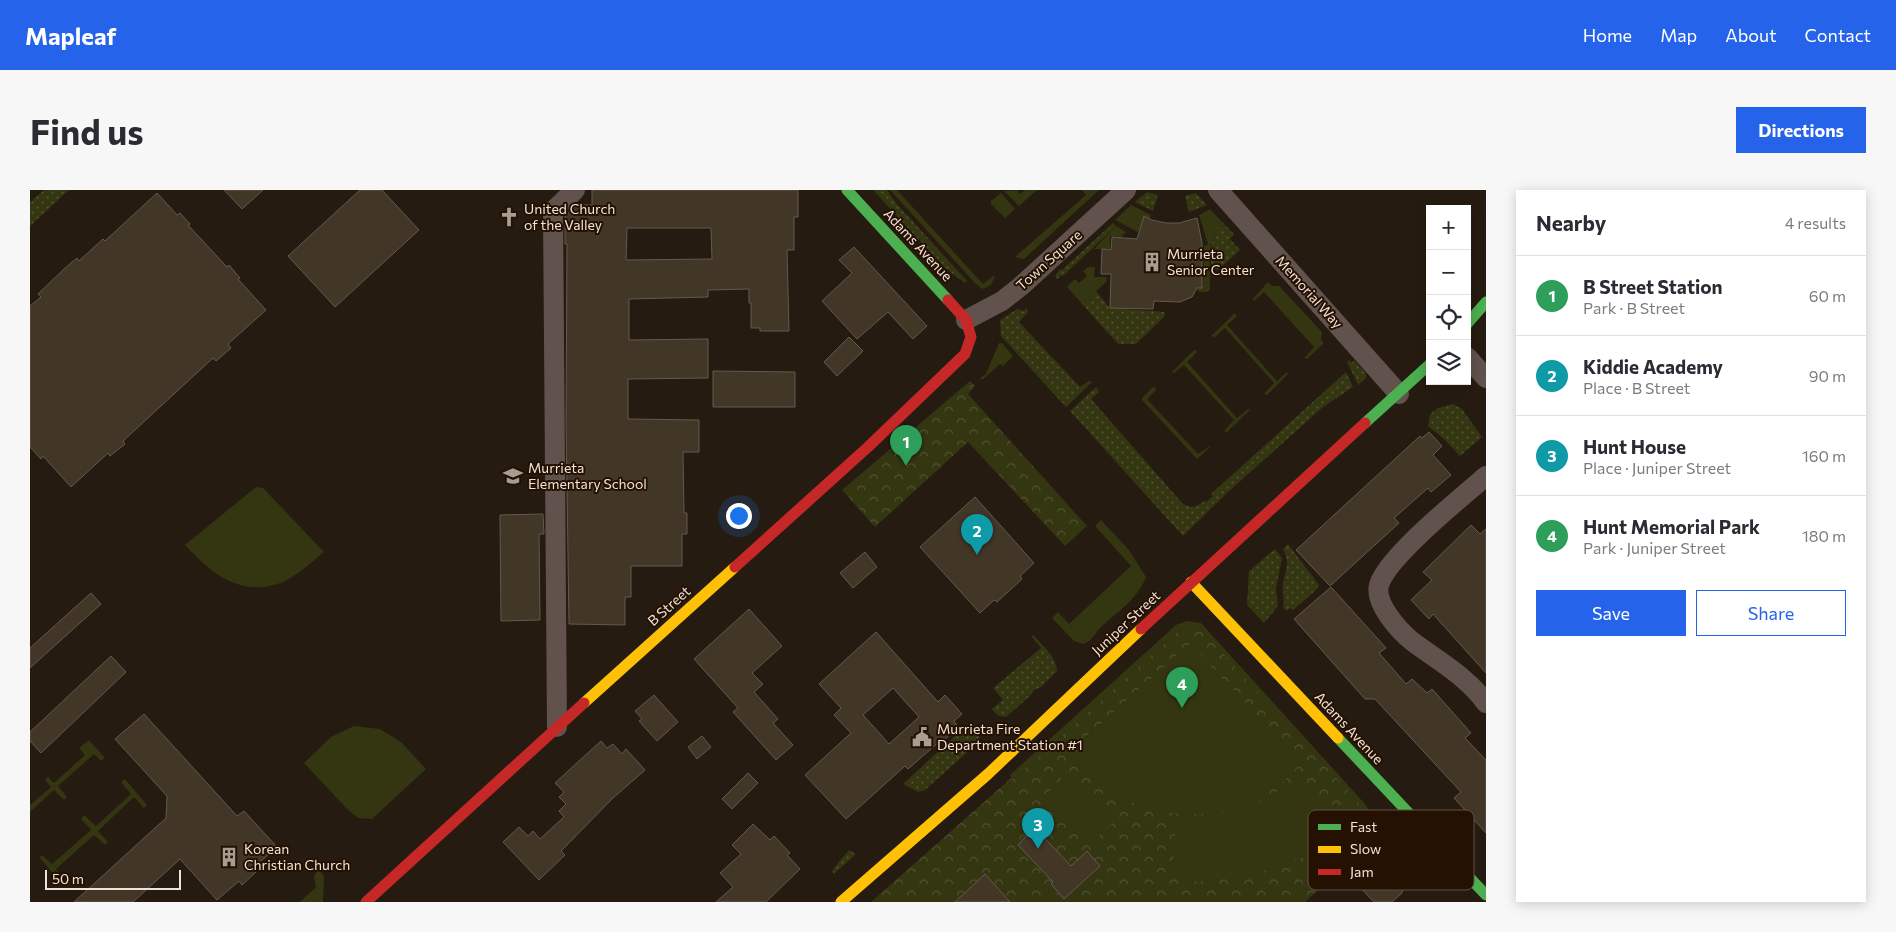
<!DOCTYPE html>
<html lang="en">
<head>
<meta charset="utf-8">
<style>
	body { margin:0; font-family:Commissioner,sans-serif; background:#f7f7f7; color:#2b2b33 }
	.controls { position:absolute; right:15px; top:15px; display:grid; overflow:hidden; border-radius:0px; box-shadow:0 2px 12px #0003 }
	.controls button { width:45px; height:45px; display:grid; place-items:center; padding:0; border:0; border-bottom:1px solid #e1e1e2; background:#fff; color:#2b2b33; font:25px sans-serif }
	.scale { position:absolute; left:15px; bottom:12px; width:136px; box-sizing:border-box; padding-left:5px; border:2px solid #f0e2d7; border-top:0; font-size:14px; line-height:18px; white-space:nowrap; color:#f0e2d7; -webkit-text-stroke:4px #241102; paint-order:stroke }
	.you { position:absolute; left:708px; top:325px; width:18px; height:18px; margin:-12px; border:4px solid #fff; border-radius:50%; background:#1a73e8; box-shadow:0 0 0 8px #1a73e833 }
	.badge { display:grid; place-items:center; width:32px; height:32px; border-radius:50%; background:#2563eb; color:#fff; font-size:16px; font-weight:700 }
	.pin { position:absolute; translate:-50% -41px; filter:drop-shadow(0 1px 2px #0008) }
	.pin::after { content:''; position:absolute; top:26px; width:18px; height:15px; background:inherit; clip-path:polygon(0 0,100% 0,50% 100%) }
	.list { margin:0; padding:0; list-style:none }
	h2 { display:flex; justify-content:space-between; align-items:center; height:65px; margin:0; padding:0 20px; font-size:21px }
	h2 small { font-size:16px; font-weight:400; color:#7c7c81 }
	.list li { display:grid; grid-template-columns:32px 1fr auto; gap:15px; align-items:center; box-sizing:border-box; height:80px; padding:0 20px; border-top:1px solid #e1e1e2 }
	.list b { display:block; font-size:19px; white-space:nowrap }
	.list p { margin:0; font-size:16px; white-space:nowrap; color:#7c7c81 }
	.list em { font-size:16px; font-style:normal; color:#7c7c81 }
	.actions { display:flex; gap:10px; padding:15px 20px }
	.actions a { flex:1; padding:11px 0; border:1px solid #2563eb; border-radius:0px; text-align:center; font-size:18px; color:#2563eb }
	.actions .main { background:#2563eb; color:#fff }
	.icon { flex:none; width:28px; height:28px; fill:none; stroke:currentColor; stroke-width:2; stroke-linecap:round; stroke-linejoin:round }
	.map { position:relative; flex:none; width:1456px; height:712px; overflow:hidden; border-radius:0px }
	header { display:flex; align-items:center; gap:30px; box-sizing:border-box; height:70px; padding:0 25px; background:#2563eb; color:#fff }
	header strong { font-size:24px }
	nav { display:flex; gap:28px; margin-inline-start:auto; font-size:18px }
	.intro { display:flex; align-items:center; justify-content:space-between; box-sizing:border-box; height:120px; padding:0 30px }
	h1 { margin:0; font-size:35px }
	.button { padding:12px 22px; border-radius:0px; background:#2563eb; color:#fff; font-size:18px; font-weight:700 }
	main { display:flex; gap:30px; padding:0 30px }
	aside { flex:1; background:#fff; border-radius:0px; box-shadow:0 2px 12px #0003 }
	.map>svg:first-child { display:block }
	.grass { fill:url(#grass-dots) }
	.park { fill:url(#park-crowns) }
	.garden { fill:#343511 }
	.building { fill:#423627; stroke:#625a50; fill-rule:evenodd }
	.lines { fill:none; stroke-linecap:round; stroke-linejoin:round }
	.street { stroke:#61524d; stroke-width:20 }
	.fast { stroke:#4caf50; stroke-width:11 }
	.slow { stroke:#ffc107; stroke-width:11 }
	.jam { stroke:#c62828; stroke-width:11 }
	.labels { text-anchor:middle; stroke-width:4; stroke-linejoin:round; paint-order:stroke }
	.poi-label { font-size:14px; fill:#f0e2d7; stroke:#241102; text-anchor:start }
	.street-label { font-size:14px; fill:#f0e2d7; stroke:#241102 }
	.key { fill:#241102; stroke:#615042; stroke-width:1 }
	.key-label { font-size:14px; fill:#f0e2d7 }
</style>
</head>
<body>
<header>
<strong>Mapleaf</strong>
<nav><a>Home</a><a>Map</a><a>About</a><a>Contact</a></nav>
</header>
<div class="intro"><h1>Find us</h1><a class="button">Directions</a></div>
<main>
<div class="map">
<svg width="1456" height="712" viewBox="0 0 1456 712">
	<defs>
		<pattern id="grass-dots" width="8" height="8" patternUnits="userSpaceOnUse" patternTransform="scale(1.25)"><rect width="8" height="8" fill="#343511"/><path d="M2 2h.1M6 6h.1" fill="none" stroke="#525233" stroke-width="1.8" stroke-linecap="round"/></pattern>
		<pattern id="park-crowns" width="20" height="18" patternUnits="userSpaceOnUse" patternTransform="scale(1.25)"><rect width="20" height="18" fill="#343511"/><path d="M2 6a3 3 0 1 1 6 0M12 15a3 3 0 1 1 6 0" fill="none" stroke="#525233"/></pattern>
	</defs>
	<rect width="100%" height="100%" fill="#261b10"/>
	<path class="grass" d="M14,0H39L0,36V12Z
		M843,0H857L866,13L937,91L935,93L914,77Z
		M1117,2L1128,5L1123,21L1105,12Z
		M1166,3L1177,15L1159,22L1155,6Z
		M1192,32L1204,44L1200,49L1210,60L1188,80L1181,79C1181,63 1180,44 1192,32Z
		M1083,33L1086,36L1033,86L1031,85L1028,89L1025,86L1030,79L1032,80Z
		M1066,101L1080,118L1135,122L1134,127L1106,154H1088L1052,114Z
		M996,118L998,122L989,132L1050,197L1059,191L1062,192L1036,217L971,146L970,130L987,119L994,121Z
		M1319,170L1322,173L1324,170L1336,183V188L1328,195L1317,172Z
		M1316,182L1323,197L1293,217L1198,302L1153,346L1040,221L1066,197L1069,202L1061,209L1153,314C1162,318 1166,318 1174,311L1176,312L1183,306L1181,304Z
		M1423,214L1432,219L1452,247L1430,266L1414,249L1398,236L1400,224L1408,218Z
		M1258,354L1289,395L1286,400L1263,420L1260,418L1256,421L1253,417C1255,409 1252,402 1253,394C1255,378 1261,375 1253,359Z
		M1245,359L1252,368L1246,398L1248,416L1234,433L1217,415L1219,381Z
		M1003,445C1013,456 1026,466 1027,481L1011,497L1004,500L999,507L976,527L967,525L962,519L973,510L963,498L1011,458L1001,446Z
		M938,534H944L948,540L950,551L895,600L888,602L873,594Z
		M819,660L826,664L804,684L802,681C807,674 813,667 819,660Z"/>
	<path class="park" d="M940,191L945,196L938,204L1057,336L1035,356L938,252L845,337L812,300Z
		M1152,437L1171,438L1356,638L1275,712H841Z"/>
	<path class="garden" d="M860,0H867L953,94L963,86H965L961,95L952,99L945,93Z
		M987,0L990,4L995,0H1007L989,16L974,1Z
		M1052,0H1069L994,69L985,67L1056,5Z
		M971,3L985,19L975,28L961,14V11Z
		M1101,15L1121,25L1120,28L1115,27L1108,42L1085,30Z
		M1180,19L1192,32C1177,47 1180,79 1180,100L1177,102H1169L1167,99L1173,97L1174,56L1178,54L1169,25Z
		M1086,36L1096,42L1091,47L1080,46V59H1064Z
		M1058,77H1065L1064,87H1077L1076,92L1052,114L1037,97L1045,89L1049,93L1057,86L1053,81Z
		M1238,92L1242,96H1249L1292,142L1291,150L1294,153L1277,169L1274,168L1284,157L1234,102L1225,110H1222Z
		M1204,124H1206V127L1197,135L1247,191L1256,183H1259L1237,205L1234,204L1244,193L1195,138L1185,147L1181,146Z
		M969,153H972L983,166L973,176L970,174L952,190L950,188L956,184Z
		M1164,160L1167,161L1166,163L1157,172L1207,228L1218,219L1220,220L1197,242H1195V240L1204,230L1154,175L1144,183L1142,182Z
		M1123,197H1125L1126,200L1117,209L1168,264L1180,256V257L1167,269L1112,210V208Z
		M226,297L233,298L294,362C283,371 261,391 247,394C208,406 180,382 155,355Z
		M1071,330L1099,360L1116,387C1107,410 1087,422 1070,438C1064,444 1064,450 1053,454L1044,451L1022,428L1028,422L1039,434L1101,376L1065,336Z
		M1157,431L1171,433L1336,615L1335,619L1171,439L1152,438L982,590L980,585L1146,435Z
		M1160,454L1271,572C1259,590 1242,600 1223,609C1210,614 1194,623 1180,624C1127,628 1068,608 1039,562Z
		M324,536L350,539L371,552L396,579L342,629L328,628L319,621L274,573L301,547Z
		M59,550L75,568L71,571L64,564L28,596L37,607L34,610L24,600L0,622V615L21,597L15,590L18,587L24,593L55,565L49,558Z
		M1034,586L1082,633L1062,653L1014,607Z
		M95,589L117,615L114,618L104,607L68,641L78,652L75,655L64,645L26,679L35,692L31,693L9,667L12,665L22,674L61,640L51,629L54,625L66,636L101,604L91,592Z
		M1253,597H1266L1281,603L1293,615L1301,644L1295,658L1246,678L1207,688L1160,692C1138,674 1138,648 1155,627C1188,625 1226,619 1253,597Z
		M287,681H290L294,686L293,712H270L286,697L284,686Z"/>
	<path class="building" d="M194,0H233L212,19Z
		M330,0H352L389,40L305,117L258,66Z
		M562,0H768V27H764V60H757L759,141H730V138H721V113H719V99L678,100V107L599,109V150L678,149V188L598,189V229L669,230V262H653L654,323H657V344H652V376H601V407H595V435L539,434L536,230L537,54H535V26L547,15H562ZM597,38H681L682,69L596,70Z
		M127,3L147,25L150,23L160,34L158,35L197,77L199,75L210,88L208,89L236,120L198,154L201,158L186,171L183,168L93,251L95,254L80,266L78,263L41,297L13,266L11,269L0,257V116L11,107L8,104L34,79L47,68L49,71L73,49L75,51Z
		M1114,26L1122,30L1136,33H1149L1167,28L1172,53V98H1167L1162,107L1150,112L1124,111L1123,119L1080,118L1081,84H1071L1072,59L1081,60L1082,47L1107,49Z
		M824,57L897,136L883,149L858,122L827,149L792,111L822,83L809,70Z
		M819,147L833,161L807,186L794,172Z
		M683,181L765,182V217H683Z
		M1399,242L1412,256L1403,265L1421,285L1401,302L1398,298L1364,328L1369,333L1300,396L1266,360L1390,246L1392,248Z
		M945,307L1004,373L990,386L992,389L967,412L964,410L950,423L890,357Z
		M513,324L514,344H509L510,430L471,431L470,325Z
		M1441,335L1450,344L1456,339V483L1403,424L1399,429L1381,410L1402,390L1393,382Z
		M835,362L847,377L823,398L810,383Z
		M1301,397L1356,458L1349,463L1376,494L1382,489L1397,503L1402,499L1441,543L1435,548L1456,570V643L1424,608L1431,602L1345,509H1335L1264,429Z
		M61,403L71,414L0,478V458Z
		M719,419L752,456L722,483L733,494L724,502L748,529L743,533L763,555L746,570L703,522L708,518L664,469Z
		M846,442L908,512L915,505L932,524L924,531L928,537L911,553L910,551L878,579L875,576L816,629L775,585L821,543L804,525L811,518L789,494ZM863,498L889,527L859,554L833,525Z
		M81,466L96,482L11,563L0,551V542Z
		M624,505L648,532L627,551L609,531L612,529L605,521Z
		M114,524L207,626L214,621L247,657L223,678L226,682L212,695L209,691L187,710L150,669L103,712H44L136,628L137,606L85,549Z
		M672,546L681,557L667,569L658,557Z
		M571,551L577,558L583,554L592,564L596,559L615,580L583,608L531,661L535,665L509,690L473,652L489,637L498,646L503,641L510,649L534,627L529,621L536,614L529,607L534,602L525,593Z
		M718,583L728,593L702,619L692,609Z
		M723,634L740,650L744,646L760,663L757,665L770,679L736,712H686L703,697L690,683L711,664L702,655Z
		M1006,639L1041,676L1057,661L1070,676L1034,709L1021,694L1023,692L988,655L1001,641L1002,642Z
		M1355,665L1369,681L1364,685L1374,696L1372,703L1362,712H1344L1325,692Z
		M955,684L980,712H925Z"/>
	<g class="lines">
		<path class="street" d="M1188,0L1369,204
			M936,130L972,111L991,96L1096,0
			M1437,167L1456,188
			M1456,286C1432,307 1357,367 1349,395C1344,413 1369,441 1383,452C1409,471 1437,487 1456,513
			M527,537L523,21L545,0"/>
		<path class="fast" d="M817,0L918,110
			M1437,134L1456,112
			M1335,233L1400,174
			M1308,548L1456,705"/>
		<path class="slow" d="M1161,392L1308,548
			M554,513L705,377
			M811,712L958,584L1111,439"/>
		<path class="jam" d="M705,377L838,257L935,164L941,147L936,130L918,110
			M1111,439L1335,233
			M336,712L554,513"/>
	</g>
	<defs>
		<symbol id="church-bare" viewBox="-9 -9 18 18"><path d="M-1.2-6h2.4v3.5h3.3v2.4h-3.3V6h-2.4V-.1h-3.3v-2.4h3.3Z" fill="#a99c91" stroke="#241102" stroke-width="2.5" paint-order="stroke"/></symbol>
		<symbol id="building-bare" viewBox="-9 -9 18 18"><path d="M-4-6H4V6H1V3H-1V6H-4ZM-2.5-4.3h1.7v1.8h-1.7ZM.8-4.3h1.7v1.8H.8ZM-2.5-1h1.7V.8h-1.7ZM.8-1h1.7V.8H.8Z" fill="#a99c91" stroke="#241102" stroke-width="2.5" paint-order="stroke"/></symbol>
		<symbol id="school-bare" viewBox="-9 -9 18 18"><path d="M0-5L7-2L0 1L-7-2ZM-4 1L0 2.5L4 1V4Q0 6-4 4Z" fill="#a99c91" stroke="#241102" stroke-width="2.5" paint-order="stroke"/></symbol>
		<symbol id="civic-bare" viewBox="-9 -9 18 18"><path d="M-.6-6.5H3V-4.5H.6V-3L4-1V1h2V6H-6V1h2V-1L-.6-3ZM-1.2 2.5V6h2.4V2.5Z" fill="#a99c91" stroke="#241102" stroke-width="2.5" paint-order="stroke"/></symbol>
	</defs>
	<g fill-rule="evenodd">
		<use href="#church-bare" x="465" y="13" width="28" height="28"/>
		<use href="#building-bare" x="1108" y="58" width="28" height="28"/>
		<use href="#school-bare" x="469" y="272" width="28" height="28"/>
		<use href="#civic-bare" x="878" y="533" width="28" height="28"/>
		<use href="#building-bare" x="185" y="653" width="28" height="28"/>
	</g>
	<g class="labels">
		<g class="poi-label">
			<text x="494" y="24">United Church<tspan x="494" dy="16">of the Valley</tspan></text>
			<text x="1137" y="69">Murrieta<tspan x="1137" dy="16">Senior Center</tspan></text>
			<text x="498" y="283">Murrieta<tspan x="498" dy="16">Elementary School</tspan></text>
			<text x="907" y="544">Murrieta Fire<tspan x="907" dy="16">Department Station #1</tspan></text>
			<text x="214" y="664">Korean<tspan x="214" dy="16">Christian Church</tspan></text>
		</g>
		<g class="street-label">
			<text transform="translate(888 55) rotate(47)" y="5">Adams Avenue</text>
			<text transform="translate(1019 70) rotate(-42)" y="5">Town Square</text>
			<text transform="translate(1279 102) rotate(48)" y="5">Memorial Way</text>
			<text transform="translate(639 416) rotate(-42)" y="5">B Street</text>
			<text transform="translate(1096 433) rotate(-43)" y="5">Juniper Street</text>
			<text transform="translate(1319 538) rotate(47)" y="5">Adams Avenue</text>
		</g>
	</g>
	<rect x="1278" y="620" width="166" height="80" rx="8" class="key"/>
	<rect x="1288" y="634" width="23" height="6" fill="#4caf50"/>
	<rect x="1288" y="656" width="23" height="7" fill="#ffc107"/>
	<rect x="1288" y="679" width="23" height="6" fill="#c62828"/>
	<g class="key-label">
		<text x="1320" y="642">Fast</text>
		<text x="1320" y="664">Slow</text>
		<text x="1320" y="687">Jam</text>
	</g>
</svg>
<div class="controls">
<button>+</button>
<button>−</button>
<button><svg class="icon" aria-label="locate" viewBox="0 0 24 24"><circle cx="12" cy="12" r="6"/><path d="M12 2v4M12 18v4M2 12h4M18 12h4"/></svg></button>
<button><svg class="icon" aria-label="layers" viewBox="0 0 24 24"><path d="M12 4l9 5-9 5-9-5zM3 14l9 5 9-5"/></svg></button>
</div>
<div class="scale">50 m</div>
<div class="you"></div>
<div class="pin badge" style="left:876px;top:276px;background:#2e9e5b">1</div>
<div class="pin badge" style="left:947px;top:365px;background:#0f9aa8">2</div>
<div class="pin badge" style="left:1008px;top:659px;background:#0f9aa8">3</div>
<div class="pin badge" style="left:1152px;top:518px;background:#2e9e5b">4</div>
</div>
<aside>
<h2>Nearby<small>4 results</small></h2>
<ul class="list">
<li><span class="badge" style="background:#2e9e5b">1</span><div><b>B Street Station</b><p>Park · B Street</p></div><em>60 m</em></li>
<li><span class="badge" style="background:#0f9aa8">2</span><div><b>Kiddie Academy</b><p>Place · B Street</p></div><em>90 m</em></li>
<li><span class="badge" style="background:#0f9aa8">3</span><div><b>Hunt House</b><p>Place · Juniper Street</p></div><em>160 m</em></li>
<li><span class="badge" style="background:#2e9e5b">4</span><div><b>Hunt Memorial Park</b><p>Park · Juniper Street</p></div><em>180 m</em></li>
</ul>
<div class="actions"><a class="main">Save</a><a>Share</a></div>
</aside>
</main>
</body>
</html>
